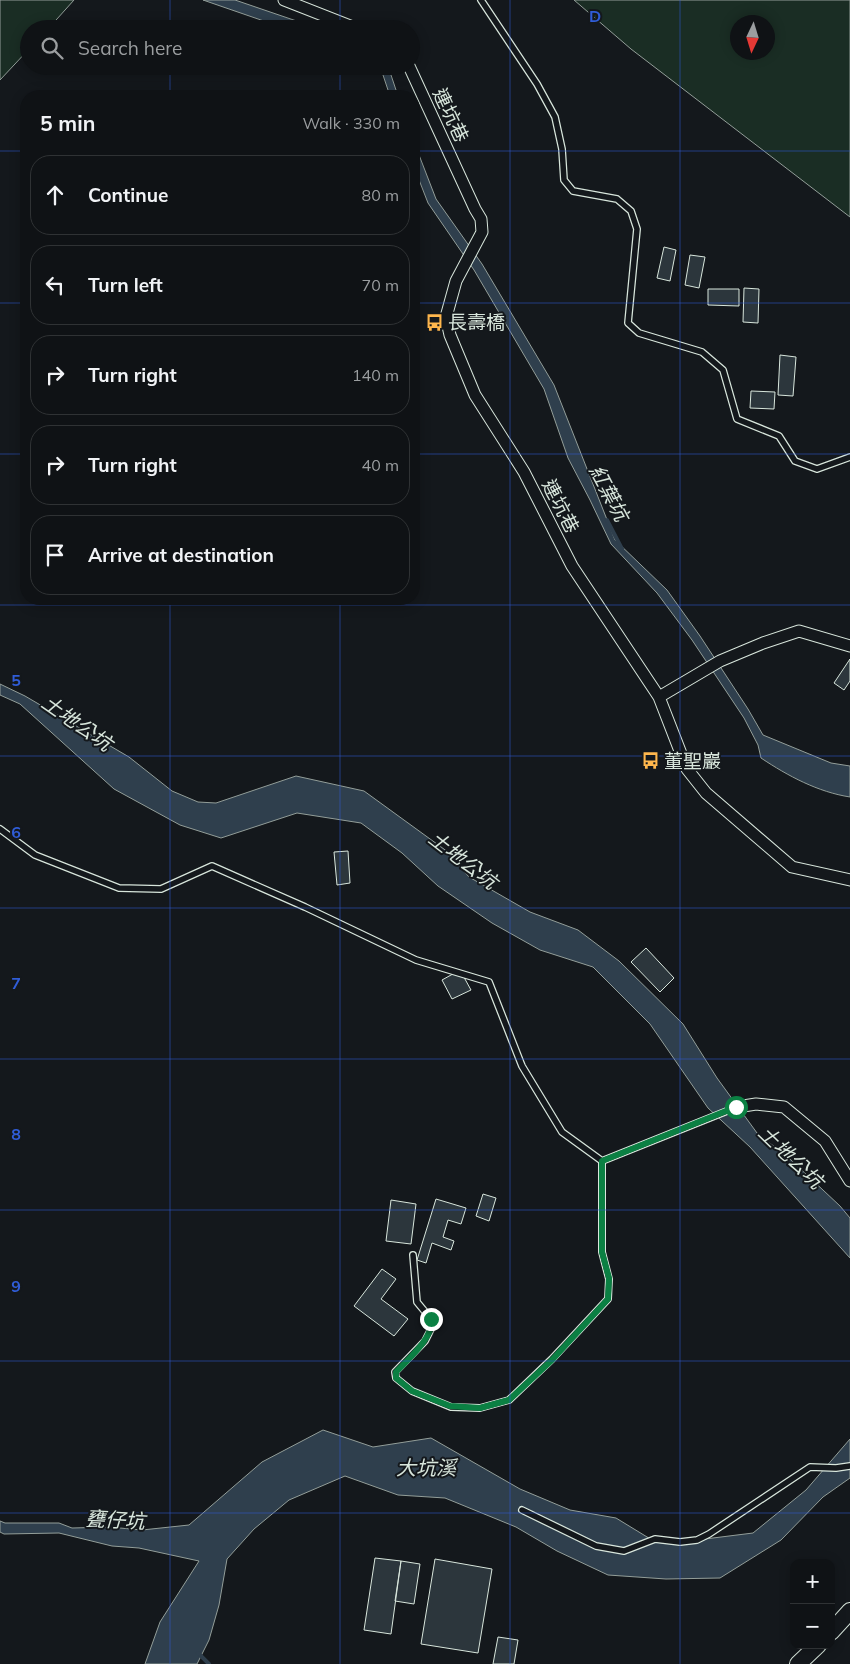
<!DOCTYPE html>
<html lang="en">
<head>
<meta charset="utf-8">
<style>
	body { margin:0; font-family:Mulish,"Noto Sans TC",sans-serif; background:#181b1e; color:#f1f3f6 }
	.controls { position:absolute; right:15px; bottom:15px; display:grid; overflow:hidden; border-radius:10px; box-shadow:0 2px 12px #0003 }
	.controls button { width:45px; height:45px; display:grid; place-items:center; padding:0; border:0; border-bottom:1px solid #2f3234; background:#0f1215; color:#f1f3f6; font:25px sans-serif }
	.compass { position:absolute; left:730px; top:15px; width:45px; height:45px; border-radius:50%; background:#0f1215; box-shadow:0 2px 12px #0003; rotate:184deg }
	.stop { position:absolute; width:15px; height:15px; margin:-11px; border:4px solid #0b8043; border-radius:50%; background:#fff }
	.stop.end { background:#0b8043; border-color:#fff; box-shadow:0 1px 5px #0008 }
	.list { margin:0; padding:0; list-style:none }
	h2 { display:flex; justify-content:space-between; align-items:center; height:65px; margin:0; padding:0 20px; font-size:21px }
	h2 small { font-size:16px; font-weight:400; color:#9b9ea0 }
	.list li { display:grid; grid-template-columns:32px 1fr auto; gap:15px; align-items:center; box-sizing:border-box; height:80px; margin:0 10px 10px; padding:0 10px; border:1px solid #2f3234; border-radius:20px }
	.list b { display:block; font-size:19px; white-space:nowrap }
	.list em { font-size:16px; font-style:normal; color:#9b9ea0 }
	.icon { flex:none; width:28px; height:28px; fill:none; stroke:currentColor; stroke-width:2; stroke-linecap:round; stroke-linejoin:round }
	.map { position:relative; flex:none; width:850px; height:1664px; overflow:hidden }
	.search { position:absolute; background:#0f1215; box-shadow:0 2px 12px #0003; left:20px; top:20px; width:400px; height:55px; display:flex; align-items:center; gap:12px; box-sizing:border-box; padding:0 18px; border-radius:28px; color:#9b9ea0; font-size:19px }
	.panel { position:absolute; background:#0f1215; box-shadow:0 2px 12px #0003; left:20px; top:90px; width:400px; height:515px; border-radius:20px }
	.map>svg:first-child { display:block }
	.green { fill:#1a2d24; stroke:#939e99; fill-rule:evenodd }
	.water { fill:#2f3f4d; stroke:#939e99 }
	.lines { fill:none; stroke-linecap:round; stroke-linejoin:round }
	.stream { stroke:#2f3f4d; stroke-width:4 }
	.building { fill:#2c363c; stroke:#d8e6dc }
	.service-casing { stroke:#d8e6dc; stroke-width:8 }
	.minor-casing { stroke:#d8e6dc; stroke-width:13 }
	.secondary-casing { stroke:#d8e6dc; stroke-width:18 }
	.service { stroke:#14181c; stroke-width:5.5 }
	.minor { stroke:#14181c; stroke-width:11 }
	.secondary { stroke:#14181c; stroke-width:16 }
	.route { stroke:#0b8043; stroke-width:6 }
	.grid { fill:none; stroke:#305dd8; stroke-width:1; stroke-opacity:0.55 }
	.labels { text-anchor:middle; stroke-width:4; stroke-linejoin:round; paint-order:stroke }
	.street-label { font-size:19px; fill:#d8e6dc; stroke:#14181c }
	.poi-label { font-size:19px; fill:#d8e6dc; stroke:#14181c; text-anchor:start }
	.water-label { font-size:20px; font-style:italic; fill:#d8e6dc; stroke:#14181c }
	.grid-label { font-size:16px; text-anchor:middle; font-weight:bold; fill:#305dd8; stroke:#14181c; stroke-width:4; stroke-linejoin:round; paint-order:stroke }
</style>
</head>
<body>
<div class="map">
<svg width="850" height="1664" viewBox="0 0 850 1664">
	<rect width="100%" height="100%" fill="#14181c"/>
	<path class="green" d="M0,0H74L48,29H29V49L0,80Z
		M574,0H850V217L631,49ZM738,22H768V52H738Z"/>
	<path class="water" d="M203,0H235L320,29H287Z
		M380,66H388L398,96H390Z
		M414,142L436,199L482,264L554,385L615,540L667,590L700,636L748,709L763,735L831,763L850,766V797C818,792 788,776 761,758L758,745L744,718L692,640L657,593L611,544L590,500L568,458L544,389L474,270L428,203L414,167Z
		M0,684L25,696L129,757L172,791L198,802L216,803L296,776L364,791L448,852L469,877L530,912L578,930L619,961L683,1024L717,1078L757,1133L790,1159L840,1206L850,1218V1258L750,1147L708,1108L650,1024L593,967L540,950L492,923L438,886L402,853L361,823L297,813L221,838L180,825L114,789L20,704L0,695Z
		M323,1430L373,1447L431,1438L520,1489L570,1510L616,1518L652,1540H697L753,1533L806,1490L850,1439V1478L823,1497L781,1540L720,1578L666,1579L608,1575L557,1551L516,1527L445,1498L398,1495L345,1476L289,1500L254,1529L227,1559L219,1605L209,1640L197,1664H145L160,1622L199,1561L139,1548L112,1546L59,1533L4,1534L0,1532V1521L5,1523H59L72,1528L109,1527L142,1530L189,1525L262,1462Z"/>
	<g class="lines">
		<path class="stream" d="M607,520L622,549
			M198,1653L209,1664"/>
	</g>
	<path class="building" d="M664,247L676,250L670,281L657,278Z
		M690,255L705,257L699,288L685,285Z
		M744,288L759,289L758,323L743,322Z
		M708,289H739V306L708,305Z
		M780,355L796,357L793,396L778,395Z
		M751,391L775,392L774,409L750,408Z
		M850,659V681L844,690L834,683Z
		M348,851L350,883L337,885L334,852Z
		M646,948L674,978L660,992L631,962Z
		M460,970L471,990L452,999L442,980Z
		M483,1194L496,1198L489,1221L476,1216Z
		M436,1199L466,1208L461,1224L448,1220L443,1237L454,1241L451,1250L432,1243L426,1263L417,1260Z
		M391,1200L416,1204L411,1244L386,1241Z
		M382,1269L396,1279L381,1299L408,1319L394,1336L354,1306Z
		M375,1558L401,1561L391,1634L364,1630Z
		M435,1559L492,1569L478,1653L421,1644Z
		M401,1561L420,1564L414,1604L395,1601Z
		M498,1637L518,1640L514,1664H493Z"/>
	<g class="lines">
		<defs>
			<path id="service" d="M481,0L537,84L555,117L562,149L564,180L573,191L617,199L631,211L637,229L628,323L639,333L702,352L723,370L737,419L779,436L795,461L817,469L850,457
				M0,829L35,855L119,888L161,889L212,866L305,907L416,960L489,982L522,1066L562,1132L602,1161
				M413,1255L417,1302L431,1319L433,1325L425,1341L395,1372L396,1378L412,1391L451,1407L480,1408L509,1400L552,1359L608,1299L609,1279L602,1252V1161L737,1107
				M522,1510L596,1546L624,1551L655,1539L680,1542L697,1540L709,1534L810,1467L836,1468L850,1466"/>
			<path id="minor" d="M284,0L358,29
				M409,66L475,209L481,219L482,232L456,281L446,317L450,335L475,395L524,472L572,566L659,697L687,769L706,793L792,867L850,880
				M659,697L720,661L763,643L799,631L850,646
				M737,1107L756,1104L784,1107L825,1141L850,1181"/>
			<path id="secondary" d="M831,1632L850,1611
				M798,1664L818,1645"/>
		</defs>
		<use href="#service" class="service-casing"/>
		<use href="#minor" class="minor-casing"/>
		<use href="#secondary" class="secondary-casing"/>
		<use href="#service" class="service"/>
		<use href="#minor" class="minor"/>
		<use href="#secondary" class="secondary"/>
	</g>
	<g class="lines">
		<path class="route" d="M431,1319C435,1337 407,1360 396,1372V1378L412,1391L450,1406L480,1408L509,1400L552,1360L608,1299L609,1278L602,1252V1161L736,1107"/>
	</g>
	<path class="grid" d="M170,0V29M340,0V29M510,0V1664M680,0V1664M170,66V96M340,66V96M0,151H26M414,151H850M0,303H26M414,303H850M0,454H26M414,454H850M170,599V1664M340,599V1664M0,605H850M0,756H850M0,908H850M0,1059H850M0,1210H850M0,1361H850M0,1513H850"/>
	<defs>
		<symbol id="bus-bare" viewBox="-9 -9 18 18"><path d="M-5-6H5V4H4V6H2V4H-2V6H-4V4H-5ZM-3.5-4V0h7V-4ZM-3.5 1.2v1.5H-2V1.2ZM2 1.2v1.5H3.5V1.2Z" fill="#ffb74d" stroke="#14181c" stroke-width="2.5" paint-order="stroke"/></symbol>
	</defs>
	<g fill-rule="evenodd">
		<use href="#bus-bare" x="422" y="310" width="25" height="25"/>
		<use href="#bus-bare" x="638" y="748" width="25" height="25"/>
	</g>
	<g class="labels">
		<g class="street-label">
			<text transform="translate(451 115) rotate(65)" y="7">連坑巷</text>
			<text transform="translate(561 506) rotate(63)" y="7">連坑巷</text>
		</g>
		<g class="poi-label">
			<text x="448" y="329">長壽橋</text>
			<text x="664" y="768">董聖巖</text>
		</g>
		<g class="water-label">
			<text transform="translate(609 493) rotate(62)" y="7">紅葉坑</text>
			<text transform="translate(77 723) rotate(35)" y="7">土地公坑</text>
			<text transform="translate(463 860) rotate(38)" y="7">土地公坑</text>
			<text transform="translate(791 1157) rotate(44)" y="7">土地公坑</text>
			<text x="426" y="1475">大坑溪</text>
			<text transform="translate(115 1520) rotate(3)" y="7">甕仔坑</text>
		</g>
	</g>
	<g class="grid-label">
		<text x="595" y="22">D</text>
		<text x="16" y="686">5</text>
		<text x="16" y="838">6</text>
		<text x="16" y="989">7</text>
		<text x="16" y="1140">8</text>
		<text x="16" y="1292">9</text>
	</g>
</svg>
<div class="controls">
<button>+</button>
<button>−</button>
</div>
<svg class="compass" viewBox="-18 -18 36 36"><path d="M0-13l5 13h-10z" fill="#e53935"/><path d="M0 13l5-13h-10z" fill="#9b9ea0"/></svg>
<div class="stop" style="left:736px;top:1107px"></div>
<div class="stop end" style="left:431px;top:1319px"></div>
<div class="search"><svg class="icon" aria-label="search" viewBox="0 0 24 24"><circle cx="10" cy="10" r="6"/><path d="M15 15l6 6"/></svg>Search here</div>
<section class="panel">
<h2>5 min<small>Walk · 330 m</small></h2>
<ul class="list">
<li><svg class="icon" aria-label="ahead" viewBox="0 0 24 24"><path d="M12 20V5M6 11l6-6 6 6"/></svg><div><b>Continue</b></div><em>80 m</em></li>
<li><svg class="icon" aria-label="left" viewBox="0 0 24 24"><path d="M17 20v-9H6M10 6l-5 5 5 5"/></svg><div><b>Turn left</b></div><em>70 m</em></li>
<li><svg class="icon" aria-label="right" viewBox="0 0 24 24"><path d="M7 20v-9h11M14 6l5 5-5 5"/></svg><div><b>Turn right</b></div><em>140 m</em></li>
<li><svg class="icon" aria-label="right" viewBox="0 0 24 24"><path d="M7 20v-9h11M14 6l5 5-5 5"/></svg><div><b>Turn right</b></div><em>40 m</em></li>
<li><svg class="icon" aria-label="arrive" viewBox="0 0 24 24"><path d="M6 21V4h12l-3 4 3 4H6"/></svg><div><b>Arrive at destination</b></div></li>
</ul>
</section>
</div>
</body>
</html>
